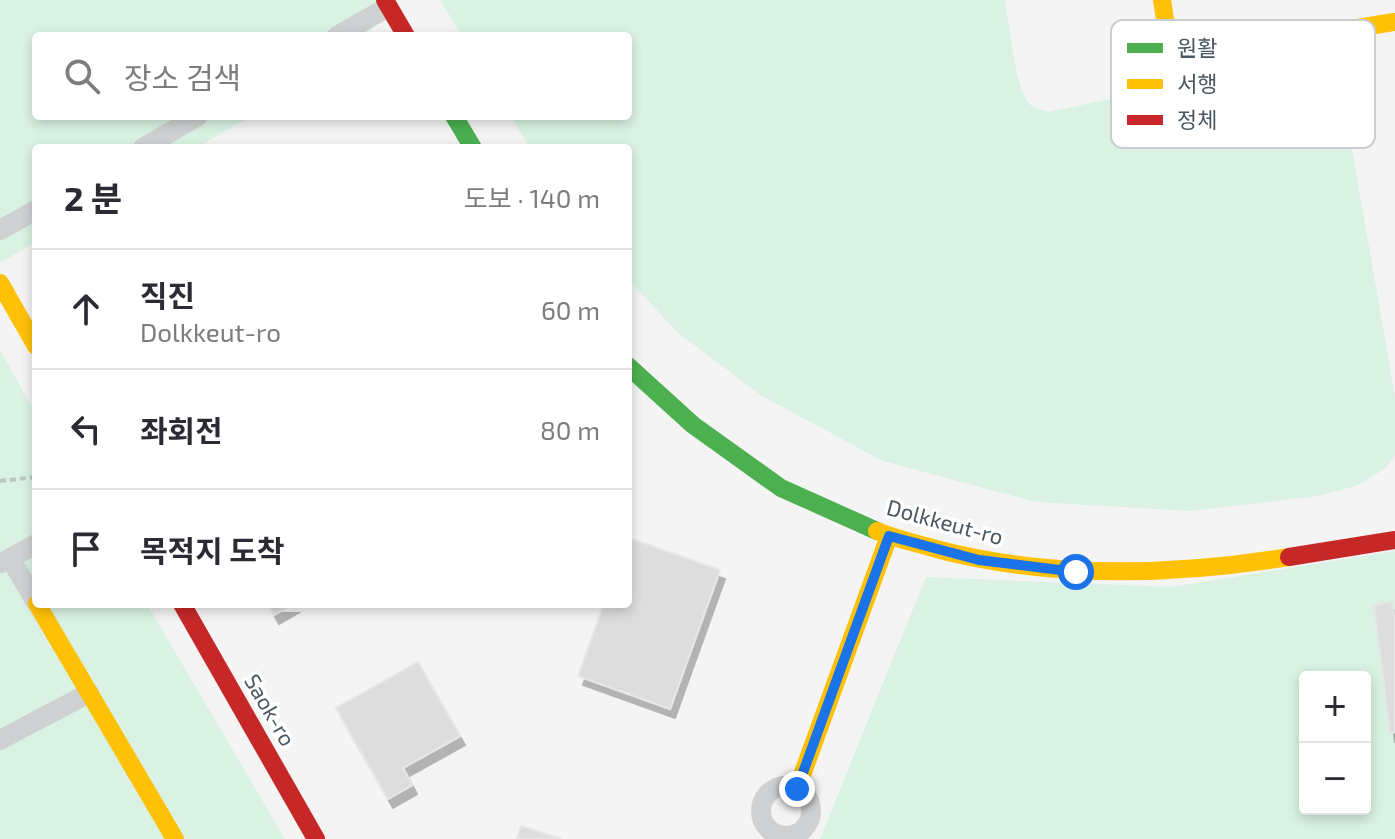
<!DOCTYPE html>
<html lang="ko">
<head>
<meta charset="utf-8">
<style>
	body { margin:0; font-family:"Exo 2","Noto Sans KR",sans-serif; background:#f2f2f3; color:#2b2b33 }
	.controls { position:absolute; right:24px; bottom:24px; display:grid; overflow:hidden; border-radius:8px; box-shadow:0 4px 12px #0003 }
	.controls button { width:72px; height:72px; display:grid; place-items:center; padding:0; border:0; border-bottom:2px solid #e1e1e2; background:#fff; color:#2b2b33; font:40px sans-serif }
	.stop { position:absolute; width:24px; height:24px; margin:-18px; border:6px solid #1a73e8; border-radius:50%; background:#fff }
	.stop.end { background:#1a73e8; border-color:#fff; box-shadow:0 2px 8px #0008 }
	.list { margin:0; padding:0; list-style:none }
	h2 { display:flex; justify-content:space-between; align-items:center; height:104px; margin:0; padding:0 32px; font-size:34px }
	h2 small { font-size:26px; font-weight:400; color:#7c7c81 }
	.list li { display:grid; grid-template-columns:52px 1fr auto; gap:24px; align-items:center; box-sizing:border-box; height:120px; padding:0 32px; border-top:2px solid #e1e1e2 }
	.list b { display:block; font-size:30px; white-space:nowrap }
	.list p { margin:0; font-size:26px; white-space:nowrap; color:#7c7c81 }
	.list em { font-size:26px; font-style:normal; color:#7c7c81 }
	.icon { flex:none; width:44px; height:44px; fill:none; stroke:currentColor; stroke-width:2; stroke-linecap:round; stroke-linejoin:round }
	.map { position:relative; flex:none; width:1395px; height:839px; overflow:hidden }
	.search { position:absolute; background:#fff; box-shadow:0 4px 12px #0003; left:32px; top:32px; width:600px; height:88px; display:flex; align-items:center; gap:20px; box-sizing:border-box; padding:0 28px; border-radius:8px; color:#7c7c81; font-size:30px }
	.panel { position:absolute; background:#fff; box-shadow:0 4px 12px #0003; left:32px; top:144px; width:600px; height:464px; border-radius:8px }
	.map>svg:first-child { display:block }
	.green { fill:#d9f2e3; fill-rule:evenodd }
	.building { fill:#ddddde; stroke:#e5e6e7; stroke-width:2; filter:url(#shadow) }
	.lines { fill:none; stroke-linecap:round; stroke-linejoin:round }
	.path { stroke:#bcc7c4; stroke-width:4; stroke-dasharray:6 4; stroke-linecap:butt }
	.street { stroke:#ced0d2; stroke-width:20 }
	.fast { stroke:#4caf50; stroke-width:18 }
	.slow { stroke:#ffc107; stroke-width:18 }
	.jam { stroke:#c62828; stroke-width:18 }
	.route { stroke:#1a73e8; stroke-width:10 }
	.labels { text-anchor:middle; stroke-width:7; stroke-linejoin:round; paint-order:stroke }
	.street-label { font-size:22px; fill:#4a5661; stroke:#fff }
	.key { fill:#fff; stroke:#c9ccd0; stroke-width:2 }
	.key-label { font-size:22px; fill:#4a5661 }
</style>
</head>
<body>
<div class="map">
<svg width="1395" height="839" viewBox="0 0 1395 839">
	<defs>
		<filter id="shadow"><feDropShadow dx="5" dy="9" stdDeviation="0" flood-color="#0004"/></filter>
	</defs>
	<rect width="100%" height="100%" fill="#f4f4f4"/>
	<path class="green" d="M0,0H395L366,36H36V116H251L196,148H36V242L0,263Z
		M440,0H1005C1010,26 1014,79 1027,101C1033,109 1040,110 1049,112L1249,69L1261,72L1343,126L1350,137L1395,397V455L1386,468L1356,486L1318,496L1190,511L1036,502L883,461L762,396L677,332L628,279V148H530L511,116H628V36H462Z
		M0,350L36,414V604H147L285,839H0Z
		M1395,551V839H820L926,577L1171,587ZM1305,677H1365V809H1305Z"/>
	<path class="building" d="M629,538L720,570L670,709L578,676L604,604H628Z
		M1392,601L1395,625V732L1390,733L1374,606Z
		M268,604H293L274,615Z
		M418,662L460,736L403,768L412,785L388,799L336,708Z
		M521,826L561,839H517Z"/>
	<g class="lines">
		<path class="path" d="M0,481L36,477"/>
		<path class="street" d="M337,36L388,7
			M143,148L198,116
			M0,230L36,210
			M10,558L36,602
			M1,563L36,544
			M0,740L89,693
			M761 811a25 25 0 1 1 50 0a25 25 0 1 1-50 0Z"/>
		<path class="fast" d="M454,116L473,148
			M628,366L693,425L781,488L877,531"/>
		<path class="slow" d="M1162,0L1171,58L1394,22
			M0,283L36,346
			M877,531C896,539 916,543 936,549C1051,579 1172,576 1289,557
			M37,604L175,839
			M797,789L889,536"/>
		<path class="jam" d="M385,0L406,36
			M1289,557L1395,540
			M182,604L316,839"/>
	</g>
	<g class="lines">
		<path class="route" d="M797,789L889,536L979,560L1076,572"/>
	</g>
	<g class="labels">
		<g class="street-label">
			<text transform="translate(945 522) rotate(15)" y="8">Dolkkeut-ro</text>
			<text transform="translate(270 710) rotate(60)" y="8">Saok-ro</text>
		</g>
	</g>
	<rect x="1111" y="20" width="264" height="128" rx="12" class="key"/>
	<rect x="1127" y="43" width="36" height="10" fill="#4caf50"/>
	<rect x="1127" y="79" width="36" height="10" fill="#ffc107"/>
	<rect x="1127" y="115" width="36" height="10" fill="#c62828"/>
	<g class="key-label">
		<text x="1177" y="56">원활</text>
		<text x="1177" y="92">서행</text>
		<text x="1177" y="128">정체</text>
	</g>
</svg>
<div class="controls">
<button>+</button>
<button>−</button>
</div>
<div class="stop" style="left:1076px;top:572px"></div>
<div class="stop end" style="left:797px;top:789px"></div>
<div class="search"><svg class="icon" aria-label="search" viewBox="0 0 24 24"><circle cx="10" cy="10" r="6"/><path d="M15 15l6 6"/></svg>장소 검색</div>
<section class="panel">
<h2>2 분<small>도보 · 140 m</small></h2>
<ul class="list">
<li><svg class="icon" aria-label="ahead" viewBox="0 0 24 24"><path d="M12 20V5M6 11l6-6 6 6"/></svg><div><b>직진</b><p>Dolkkeut-ro</p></div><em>60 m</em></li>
<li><svg class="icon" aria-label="left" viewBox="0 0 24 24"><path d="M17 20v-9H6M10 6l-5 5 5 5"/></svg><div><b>좌회전</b></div><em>80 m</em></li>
<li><svg class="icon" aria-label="arrive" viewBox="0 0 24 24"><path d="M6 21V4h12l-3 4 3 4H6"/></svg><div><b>목적지 도착</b></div></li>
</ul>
</section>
</div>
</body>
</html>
